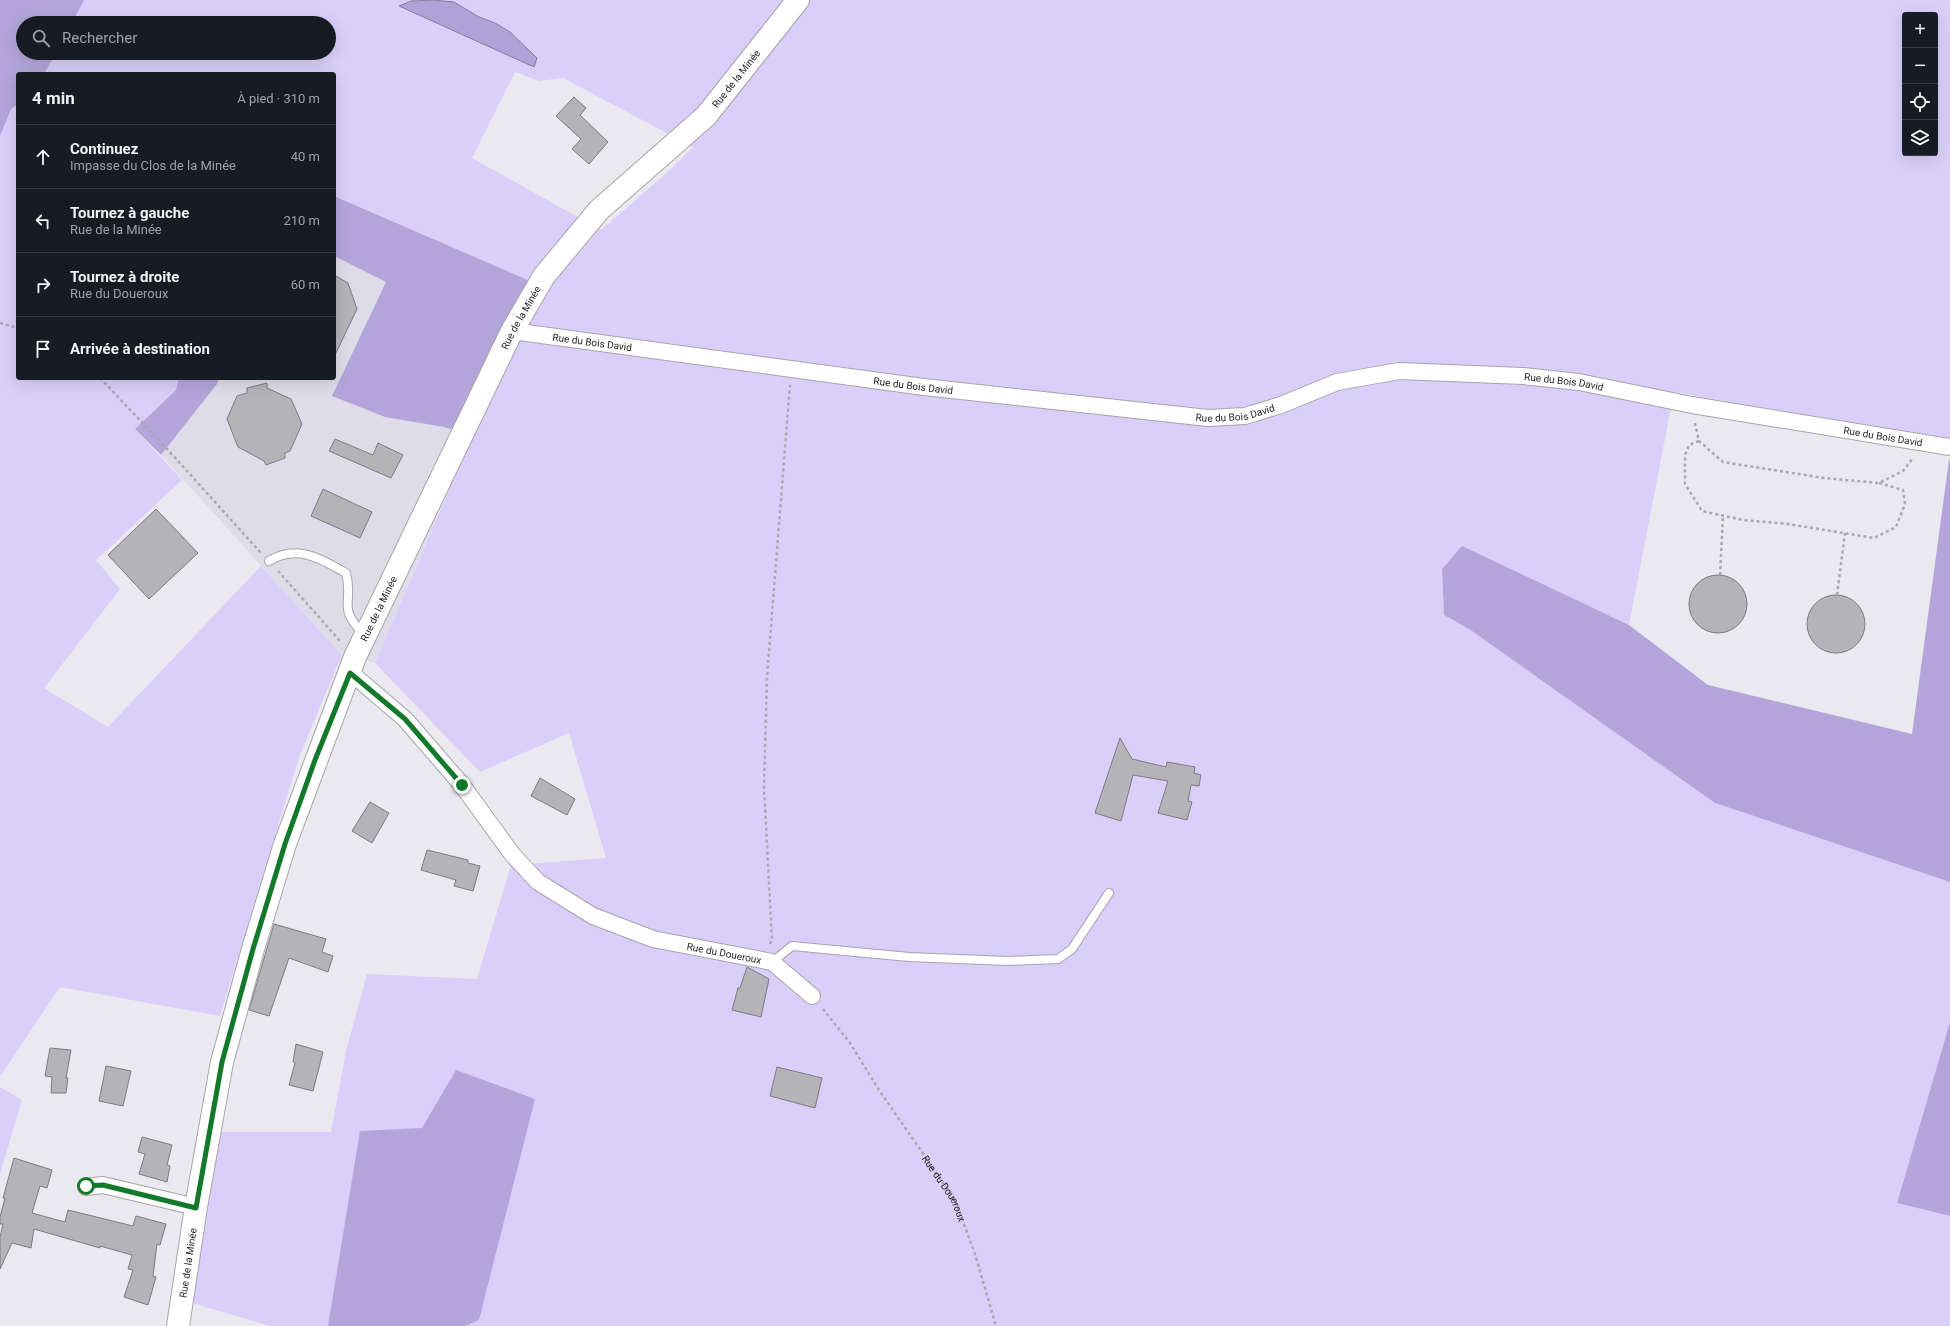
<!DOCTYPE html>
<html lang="fr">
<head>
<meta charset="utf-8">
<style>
	body { margin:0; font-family:Roboto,sans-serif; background:#242831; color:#f1f3f6 }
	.controls { position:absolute; right:12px; top:12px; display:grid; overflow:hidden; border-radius:4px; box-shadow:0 4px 16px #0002 }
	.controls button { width:36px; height:36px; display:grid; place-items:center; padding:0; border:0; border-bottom:1px solid #363941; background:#171b24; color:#f1f3f6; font:20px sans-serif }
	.stop { position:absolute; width:12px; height:12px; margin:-9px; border:3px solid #12782a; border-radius:50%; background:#fff }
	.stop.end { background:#12782a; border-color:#fff; box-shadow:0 1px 4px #0008 }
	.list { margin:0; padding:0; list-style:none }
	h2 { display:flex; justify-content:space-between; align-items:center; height:52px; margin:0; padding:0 16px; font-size:17px }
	h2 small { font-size:13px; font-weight:400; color:#9ea1a6 }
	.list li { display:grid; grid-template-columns:26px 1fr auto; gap:12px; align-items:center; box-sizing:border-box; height:64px; padding:0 16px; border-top:1px solid #363941 }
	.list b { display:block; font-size:15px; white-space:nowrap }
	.list p { margin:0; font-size:13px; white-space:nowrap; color:#9ea1a6 }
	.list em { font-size:13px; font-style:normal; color:#9ea1a6 }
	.icon { flex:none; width:22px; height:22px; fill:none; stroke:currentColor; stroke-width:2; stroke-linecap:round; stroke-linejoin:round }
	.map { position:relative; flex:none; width:1950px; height:1326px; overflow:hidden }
	.search { position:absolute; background:#171b24; box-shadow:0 4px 16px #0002; left:16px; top:16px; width:320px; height:44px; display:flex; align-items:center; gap:10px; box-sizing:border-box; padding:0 14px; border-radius:22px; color:#9ea1a6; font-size:15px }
	.panel { position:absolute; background:#171b24; box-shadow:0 4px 16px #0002; left:16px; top:72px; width:320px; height:308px; border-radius:4px }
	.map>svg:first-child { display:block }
	.built { fill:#dfdcea }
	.green { fill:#d9cffa; fill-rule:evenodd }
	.forest { fill:#b3a5d9 }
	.water { fill:#afa2d6; stroke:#847ba0 }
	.building { fill:#b4b3b8; stroke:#7c7b80 }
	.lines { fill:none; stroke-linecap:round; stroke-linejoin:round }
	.lane-casing { stroke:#a5a4a9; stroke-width:10 }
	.street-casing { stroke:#a5a4a9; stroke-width:18 }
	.secondary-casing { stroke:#a5a4a9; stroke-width:24 }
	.path { stroke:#a8a7ab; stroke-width:2.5; stroke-dasharray:3 3; stroke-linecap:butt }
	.lane { stroke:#fff; stroke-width:8 }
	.street { stroke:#fff; stroke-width:16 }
	.secondary { stroke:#fff; stroke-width:22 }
	.route { stroke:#12782a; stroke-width:5 }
	.labels { text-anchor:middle; stroke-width:3.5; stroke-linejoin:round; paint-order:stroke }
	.street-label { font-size:10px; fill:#201f21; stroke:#f7f6fc }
</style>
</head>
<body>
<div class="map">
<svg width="1950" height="1326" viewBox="0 0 1950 1326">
	<rect width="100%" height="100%" fill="#eae9ef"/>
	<path class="built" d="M334,256L386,282L444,427L472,435L375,663L342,655L161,455L217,384L219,378H334Z"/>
	<path class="green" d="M0,0H1950V440L1674,392L1629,625L1462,547L1442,569L1444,615L1469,629L1715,803L1950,882V1022L1897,1203L1950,1216V1326H270L192,1303L218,1132H331L346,1051L367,974L477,979L511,865L606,858L569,733L480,772L375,663L517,331L544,287L334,196V74H18V378H179L176,390L135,429L182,480L96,560L120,589L44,688L108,727L261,566L342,655L299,757L220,1016L60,987L0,1077ZM1905,15H1935V153H1905ZM23,23H329V53H23ZM515,72L539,81L563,78L693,147L670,170L601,230L472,158Z
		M0,1087L22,1100L0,1174Z"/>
	<path class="forest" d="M0,0H84L72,23H23V53H56L44,74H18V104L11,109L0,136Z
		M334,196L544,287L472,435L444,427L385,417L332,396L386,282L334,256Z
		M179,378H219L217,384L161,455L135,429L176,390Z
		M1949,460H1950V882L1715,803L1469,629L1444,615L1442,569L1462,546L1629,625L1708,685L1912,734Z
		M1950,1022V1216L1897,1203Z
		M456,1070L535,1099L479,1320L465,1326H328L360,1131L422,1128Z"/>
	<path class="water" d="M433,0L454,2L479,17L495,23L510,32L537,58L534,67L399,6L411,1Z"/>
	<path class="building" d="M574,97L586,108L580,115L608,142L589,164L572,149L581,139L556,116Z
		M334,275L348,283L357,309L334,357Z
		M267,383V388L291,399L302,424L290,451L285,453V458L266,465L264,461L238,447L227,419L237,396L247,393V388Z
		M335,439L373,455L378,443L403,455L391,478L329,451Z
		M323,489L372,512L360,538L311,516Z
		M156,509L198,553L149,599L108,555Z
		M1689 604a29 29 0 1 1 58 0a29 29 0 1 1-58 0Z
		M1807 624a29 29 0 1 1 58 0a29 29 0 1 1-58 0Z
		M1120,738L1132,759L1166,767L1167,762L1195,767L1194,773L1201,775L1199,786L1191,785L1188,801L1192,802L1187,820L1158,813L1168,781L1133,775L1121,821L1095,813Z
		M540,778L575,799L567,815L531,796Z
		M370,802L389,813L372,843L352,831Z
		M427,850L468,860V863L480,866L473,891L454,886L456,880L421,870Z
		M274,924L326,939L322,952L333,956L328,972L289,958L269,1016L249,1010Z
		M747,967L769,979L761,1017L732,1010L738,988H740Z
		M296,1044L323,1052L313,1091L289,1085L295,1063L293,1062Z
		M50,1048L71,1050L66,1078H68L66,1093H51L52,1077L45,1076Z
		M106,1066L131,1071L123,1106L99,1101Z
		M777,1067L822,1078L815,1108L770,1096Z
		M142,1137L172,1145L167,1165L170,1166L167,1182L139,1174L145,1154L138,1152Z
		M14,1158L52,1170L47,1188L40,1186L32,1213L65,1222L68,1210L133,1226L136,1216L166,1224L160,1245L157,1244L153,1276L156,1277L148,1305L124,1297L133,1270L128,1269L132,1255L100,1246V1248L34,1229L31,1248L12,1243L0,1269V1237L3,1224H0V1217L5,1198H3Z"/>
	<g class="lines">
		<defs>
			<path id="lane" d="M269,561C297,544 320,558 346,573C354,603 336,607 364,634
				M772,962L792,946L909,957L1007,961L1058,959L1072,949L1109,893"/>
			<g id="street">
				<path id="s2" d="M512,331L924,387L1208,418L1245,416L1281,405L1337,382L1399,371L1523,376L1579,382L1692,405L1950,447"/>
				<path id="s3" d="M351,673L405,719L462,785L512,854L538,882L593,916L653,939L772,962L812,996"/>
				<path d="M86,1187L103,1185L196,1207"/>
			</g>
			<g id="secondary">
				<path id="s4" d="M178,1326L196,1207L222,1062L253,949L285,844L355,657L512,331L544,276L599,210L706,116L798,0"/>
			</g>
		</defs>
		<use href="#lane" class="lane-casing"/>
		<use href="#street" class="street-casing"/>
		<use href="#secondary" class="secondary-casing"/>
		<g class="path">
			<path d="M0,323L18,328"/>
			<path d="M100,378L169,451L261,553"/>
			<path d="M1695,423L1699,441L1723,462L1824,478L1879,483L1903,471L1913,458"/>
			<path d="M1699,441L1689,445L1685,455V484L1702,511L1743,520L1788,524L1874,538L1896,527L1905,504L1903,490L1879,483"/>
			<path d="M278,571L341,642"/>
			<path d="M1720,575L1723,516"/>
			<path d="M1837,595L1845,533"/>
			<path d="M770,944L772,940L764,788L767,677L790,385"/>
			<path id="s1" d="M823,1009L850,1043L879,1090L955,1200L975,1254L996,1326"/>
		</g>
		<use href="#lane" class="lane"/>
		<use href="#street" class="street"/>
		<use href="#secondary" class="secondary"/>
	</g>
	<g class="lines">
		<path class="route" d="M86,1186L103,1185L196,1208L222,1062L253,949L285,844L315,760L350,673L405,719L462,785"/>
	</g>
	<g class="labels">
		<g class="street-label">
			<text dy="4" stroke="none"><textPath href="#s4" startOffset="1396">Rue de la Minée</textPath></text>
			<text dy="4" stroke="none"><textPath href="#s4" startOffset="1072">Rue de la Minée</textPath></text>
			<text dy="4" stroke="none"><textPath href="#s2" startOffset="81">Rue du Bois David</textPath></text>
			<text dy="4" stroke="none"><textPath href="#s2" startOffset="1065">Rue du Bois David</textPath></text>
			<text dy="4" stroke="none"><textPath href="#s2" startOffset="405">Rue du Bois David</textPath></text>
			<text dy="4" stroke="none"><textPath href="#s2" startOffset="729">Rue du Bois David</textPath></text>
			<text dy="4" stroke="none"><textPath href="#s2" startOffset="1389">Rue du Bois David</textPath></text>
			<text dy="4" stroke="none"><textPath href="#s4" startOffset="748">Rue de la Minée</textPath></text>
			<text dy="4" stroke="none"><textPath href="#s3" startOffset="483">Rue du Doueroux</textPath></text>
			<text dy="4" stroke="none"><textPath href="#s1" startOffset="217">Rue du Doueroux</textPath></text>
			<text dy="4" stroke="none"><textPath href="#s4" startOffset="64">Rue de la Minée</textPath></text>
		</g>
	</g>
</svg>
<div class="controls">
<button>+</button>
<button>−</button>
<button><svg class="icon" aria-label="locate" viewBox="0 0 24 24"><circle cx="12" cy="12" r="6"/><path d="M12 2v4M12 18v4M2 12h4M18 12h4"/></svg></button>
<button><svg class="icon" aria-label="layers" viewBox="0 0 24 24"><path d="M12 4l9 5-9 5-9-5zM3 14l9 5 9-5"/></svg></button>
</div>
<div class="stop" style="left:86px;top:1186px"></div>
<div class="stop end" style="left:462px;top:785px"></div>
<div class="search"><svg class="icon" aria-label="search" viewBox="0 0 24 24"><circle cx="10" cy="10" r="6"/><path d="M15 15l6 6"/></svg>Rechercher</div>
<section class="panel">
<h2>4 min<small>À pied · 310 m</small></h2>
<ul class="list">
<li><svg class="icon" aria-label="ahead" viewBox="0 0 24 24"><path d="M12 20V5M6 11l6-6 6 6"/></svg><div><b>Continuez</b><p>Impasse du Clos de la Minée</p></div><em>40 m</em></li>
<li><svg class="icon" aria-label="left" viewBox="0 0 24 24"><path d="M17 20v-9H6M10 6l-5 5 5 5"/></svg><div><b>Tournez à gauche</b><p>Rue de la Minée</p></div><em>210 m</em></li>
<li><svg class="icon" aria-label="right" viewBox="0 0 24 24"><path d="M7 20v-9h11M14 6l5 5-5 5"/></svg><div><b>Tournez à droite</b><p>Rue du Doueroux</p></div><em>60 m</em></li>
<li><svg class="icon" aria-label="arrive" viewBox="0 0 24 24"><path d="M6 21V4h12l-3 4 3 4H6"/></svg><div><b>Arrivée à destination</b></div></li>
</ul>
</section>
</div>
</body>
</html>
